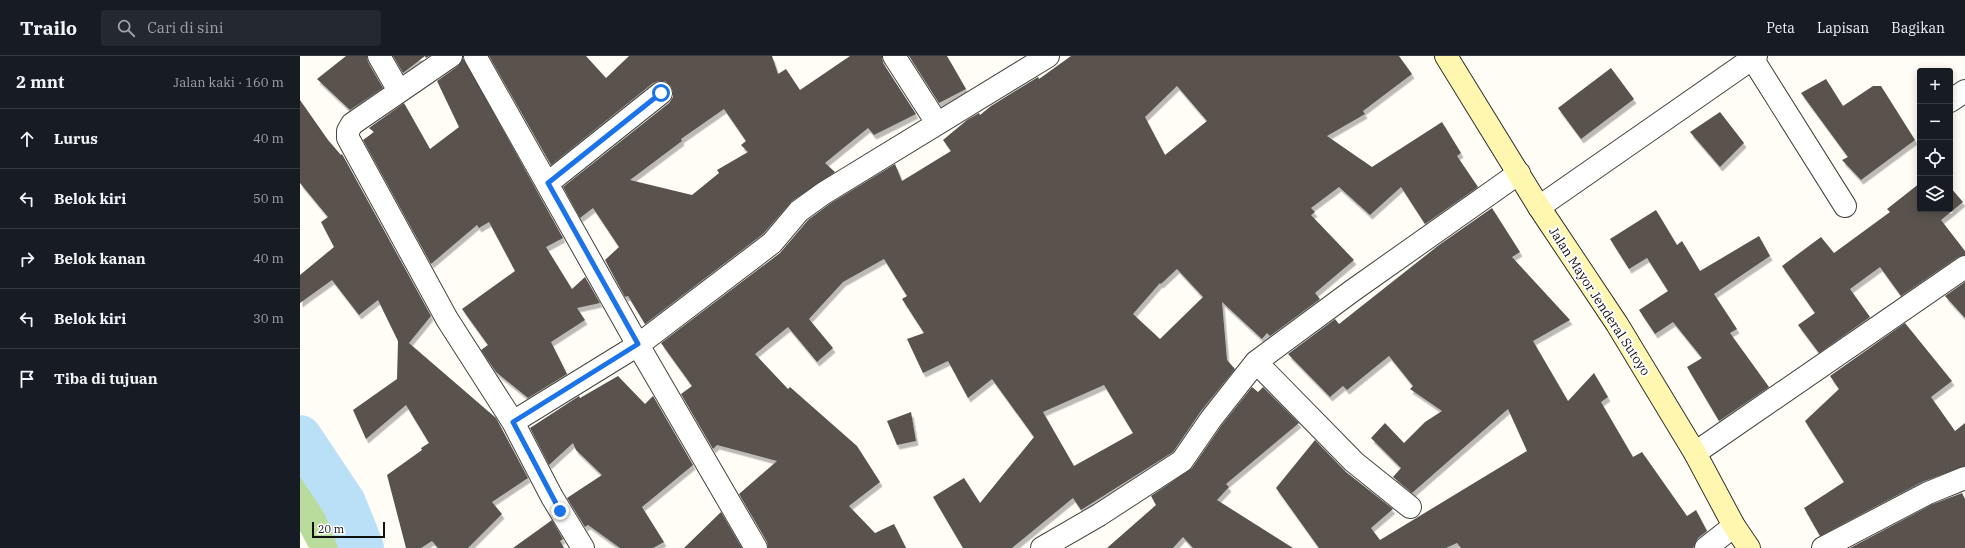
<!DOCTYPE html>
<html lang="id">
<head>
<meta charset="utf-8">
<style>
	body { margin:0; font-family:"IBM Plex Serif",serif; background:#242831; color:#f1f3f6 }
	.controls { position:absolute; right:12px; top:12px; display:grid; overflow:hidden; border-radius:4px; box-shadow:0 2px 10px #0003 }
	.controls button { width:36px; height:36px; display:grid; place-items:center; padding:0; border:0; border-bottom:1px solid #363941; background:#171b24; color:#f1f3f6; font:20px sans-serif }
	.scale { position:absolute; left:12px; bottom:10px; width:73px; box-sizing:border-box; padding-left:4px; border:2px solid #111; border-top:0; font-size:11px; line-height:14px; white-space:nowrap; color:#111; -webkit-text-stroke:3px #fff; paint-order:stroke }
	.stop { position:absolute; width:12px; height:12px; margin:-9px; border:3px solid #1a73e8; border-radius:50%; background:#fff }
	.stop.end { background:#1a73e8; border-color:#fff; box-shadow:0 1px 4px #0008 }
	.list { margin:0; padding:0; list-style:none }
	h2 { display:flex; justify-content:space-between; align-items:center; height:52px; margin:0; padding:0 16px; font-size:17px }
	h2 small { font-size:13px; font-weight:400; color:#9ea1a6 }
	.list li { display:grid; grid-template-columns:26px 1fr auto; gap:12px; align-items:center; box-sizing:border-box; height:60px; padding:0 16px; border-top:1px solid #363941 }
	.list b { display:block; font-size:15px; white-space:nowrap }
	.list em { font-size:13px; font-style:normal; color:#9ea1a6 }
	.icon { flex:none; width:22px; height:22px; fill:none; stroke:currentColor; stroke-width:2; stroke-linecap:round; stroke-linejoin:round }
	.map { position:relative; flex:none; width:1665px; height:492px; overflow:hidden }
	header { display:flex; align-items:center; gap:24px; box-sizing:border-box; height:56px; padding:0 20px; background:#171b24; border-bottom:1px solid #363941 }
	header strong { font-size:19px }
	nav { display:flex; gap:22px; margin-inline-start:auto; font-size:14px }
	.search { width:280px; height:36px; background:#242831; display:flex; align-items:center; gap:10px; box-sizing:border-box; padding:0 14px; border-radius:4px; color:#9ea1a6; font-size:15px }
	main { display:flex }
	aside { flex:1; background:#171b24 }
	.map>svg:first-child { display:block }
	.forest { fill:#b9dc9c }
	.lines { fill:none; stroke-linecap:round; stroke-linejoin:round }
	.river { stroke:#b9e0f7; stroke-width:44 }
	.building { fill:#5a524d; fill-rule:evenodd; filter:url(#shadow) }
	.street-casing { stroke:#444; stroke-width:24 }
	.secondary-casing { stroke:#333; stroke-width:24 }
	.street { stroke:#fff; stroke-width:22 }
	.secondary { stroke:#fff6b0; stroke-width:22 }
	.route { stroke:#1a73e8; stroke-width:5 }
	.labels { text-anchor:middle; stroke-width:4; stroke-linejoin:round; paint-order:stroke }
	.street-label { font-size:13px; fill:#111; stroke:#fff }
</style>
</head>
<body>
<header>
<strong>Trailo</strong>
<div class="search"><svg class="icon" aria-label="search" viewBox="0 0 24 24"><circle cx="10" cy="10" r="6"/><path d="M15 15l6 6"/></svg>Cari di sini</div>
<nav><a>Peta</a><a>Lapisan</a><a>Bagikan</a></nav>
</header>
<main>
<aside>
<h2>2 mnt<small>Jalan kaki · 160 m</small></h2>
<ul class="list">
<li><svg class="icon" aria-label="ahead" viewBox="0 0 24 24"><path d="M12 20V5M6 11l6-6 6 6"/></svg><div><b>Lurus</b></div><em>40 m</em></li>
<li><svg class="icon" aria-label="left" viewBox="0 0 24 24"><path d="M17 20v-9H6M10 6l-5 5 5 5"/></svg><div><b>Belok kiri</b></div><em>50 m</em></li>
<li><svg class="icon" aria-label="right" viewBox="0 0 24 24"><path d="M7 20v-9h11M14 6l5 5-5 5"/></svg><div><b>Belok kanan</b></div><em>40 m</em></li>
<li><svg class="icon" aria-label="left" viewBox="0 0 24 24"><path d="M17 20v-9H6M10 6l-5 5 5 5"/></svg><div><b>Belok kiri</b></div><em>30 m</em></li>
<li><svg class="icon" aria-label="arrive" viewBox="0 0 24 24"><path d="M6 21V4h12l-3 4 3 4H6"/></svg><div><b>Tiba di tujuan</b></div></li>
</ul>
</aside>
<div class="map">
<svg width="1665" height="492" viewBox="0 0 1665 492">
	<defs>
		<filter id="shadow"><feDropShadow dx="2.5" dy="4.5" stdDeviation="0" flood-color="#0004"/></filter>
	</defs>
	<rect width="100%" height="100%" fill="#fffdf5"/>
	<path class="forest" d="M0,381L44,447L62,492H9L0,475Z"/>
	<g class="lines">
		<path class="river" d="M0,381L44,447L62,492"/>
	</g>
	<path class="building" d="M46,0H67L68,6L83,32L50,54L17,23Z
		M93,0H129L126,2L125,0L103,17Z
		M189,0H286L306,22L329,0H472L478,18L486,13L500,34L550,0H582L583,7L616,58L574,79L568,72L525,107L535,116L492,145L463,178L345,268L328,240L325,241L305,204L319,191L293,152L280,162L263,131L369,47L373,41V36L371,30L365,25H359L353,27L251,109ZM424,53L446,85L441,89L448,96L417,114L419,117L392,139L330,124L382,85L381,83Z
		M609,0H647L666,33L639,47Z
		M771,0H1099L1112,18L1063,55L1065,58L1027,80L1072,111L1142,66L1161,97L1157,100L1178,131L1125,168L1101,131L1070,159L1039,131L1011,152L1015,156L1011,159L1054,204L1015,237L1020,243L970,280L967,277L962,283L922,246L927,304L935,313L901,355L873,396L781,454L773,442L712,492H663L633,441L664,422L680,447L734,381L692,323L668,342L648,305L623,317L607,283L624,277L602,243L607,240L584,203L543,226L509,263L533,292L517,306L488,271L455,298L488,333L490,331L557,390L580,426L549,450L575,477L594,468L606,492H468L467,486L439,438L477,405L417,389L413,393L381,338L392,330L361,287L480,197L508,164L531,147L595,108L602,125L651,95L643,84L667,64L679,57L680,59L691,50L738,21L739,23ZM877,30L907,65L865,99L845,61ZM877,213L903,241L860,283L833,258L860,227L861,228ZM804,329L833,377L774,410L743,356Z
		M163,2L263,182L246,191L272,233L285,221L300,247L277,252L285,264L251,286L267,318L228,342L196,316L181,294L188,289L162,253L215,215L189,166L179,172L177,169L131,208L63,84L74,76L69,72L104,47L130,93L159,71L137,25L158,10Z
		M1311,12L1334,43L1281,83L1258,52Z
		M1526,23L1543,50L1573,30H1581L1615,84L1561,124L1542,104L1548,101L1501,37Z
		M0,44L28,84L41,99L42,98L131,260L109,287L196,362L228,422L192,446L202,458L168,492H138L132,485L121,492H106L87,419L122,394L121,392L129,387L106,349L66,383L53,354L97,323L98,285L78,244L59,259L32,224L0,247V219L34,191L21,166L28,161L0,127Z
		M1420,56L1444,87L1420,111L1390,76Z
		M1620,127V153H1650V131L1663,146L1641,164L1665,195V199L1658,201L1601,240L1580,211L1550,233L1570,261L1519,297L1498,269L1515,257L1482,210L1521,181L1534,197L1590,156L1587,153Z
		M1192,152L1220,196L1212,201L1270,264L1233,285L1268,345L1294,317L1308,341L1301,346L1333,401L1342,396L1387,460L1396,454L1407,475L1398,482L1393,492H1161L1157,487L1146,492H1019L976,432L1015,384L1046,416L1093,453L1071,472L1080,484L1227,395L1208,353L1112,437L1093,421L1101,412L1071,382L1085,367L1104,387L1125,366L1142,355L1110,333L1113,330L1089,300L1047,334L1043,330L1030,341L988,298L1035,263L1039,268L1139,189Z
		M1356,154L1377,189L1382,185L1400,215L1459,180L1470,200L1414,238L1437,273L1430,277L1469,331L1419,365L1387,311L1402,302L1373,266L1355,278L1339,254L1368,235L1347,202L1329,213L1310,183Z
		M1665,226V262L1645,240Z
		M1605,267L1652,325L1631,341L1655,375L1665,367V410L1622,426L1520,480L1504,452L1544,426L1505,365L1539,333L1530,320Z
		M318,320L345,348L353,340L393,409L342,451L364,486L353,492H320L288,469L285,471L267,442L302,419L276,394L273,387L249,409L230,372L279,340L280,342Z
		M952,331L958,336L963,331L999,367L926,428L929,431L917,444L993,492H893L883,481L873,492H807L856,449L851,440L892,412L921,370Z
		M611,356L616,385L597,389L587,365Z
		M1662,437L1665,443V492H1550L1633,448Z
		M421,456L442,492H384Z
		M252,464L263,483L260,485L264,492H213Z"/>
	<g class="lines">
		<defs>
			<path id="street" d="M79,0L99,35
				M151,0L52,68L48,75V82L147,263L213,366L252,441L283,492
				M175,0L338,289L456,492
				M594,0L637,67
				M1452,2L1545,150
				M1650,45L1665,35
				M248,127L361,37
				M1239,151L1456,0
				M956,306L1054,406L1110,451
				M213,366L338,289L472,187L499,155L524,137L748,0
				M1395,397L1665,211
				M742,492L799,459L882,405L911,363L956,306L1052,235L1219,117
				M1406,492L1434,470
				M1523,492L1628,437L1665,422"/>
			<path id="secondary" d="M1146,0L1239,151L1317,268L1395,397L1434,470L1449,492"/>
		</defs>
		<use href="#street" class="street-casing"/>
		<use href="#secondary" class="secondary-casing"/>
		<use href="#street" class="street"/>
		<use href="#secondary" class="secondary"/>
	</g>
	<g class="lines">
		<path class="route" d="M260,455L213,366L338,288L248,127L361,37"/>
	</g>
	<g class="labels">
		<g class="street-label">
			<text transform="translate(1300 245) rotate(57)" y="5">Jalan Mayor Jenderal Sutoyo</text>
		</g>
	</g>
</svg>
<div class="controls">
<button>+</button>
<button>−</button>
<button><svg class="icon" aria-label="locate" viewBox="0 0 24 24"><circle cx="12" cy="12" r="6"/><path d="M12 2v4M12 18v4M2 12h4M18 12h4"/></svg></button>
<button><svg class="icon" aria-label="layers" viewBox="0 0 24 24"><path d="M12 4l9 5-9 5-9-5zM3 14l9 5 9-5"/></svg></button>
</div>
<div class="scale">20 m</div>
<div class="stop" style="left:361px;top:37px"></div>
<div class="stop end" style="left:260px;top:455px"></div>
</div>
</main>
</body>
</html>
